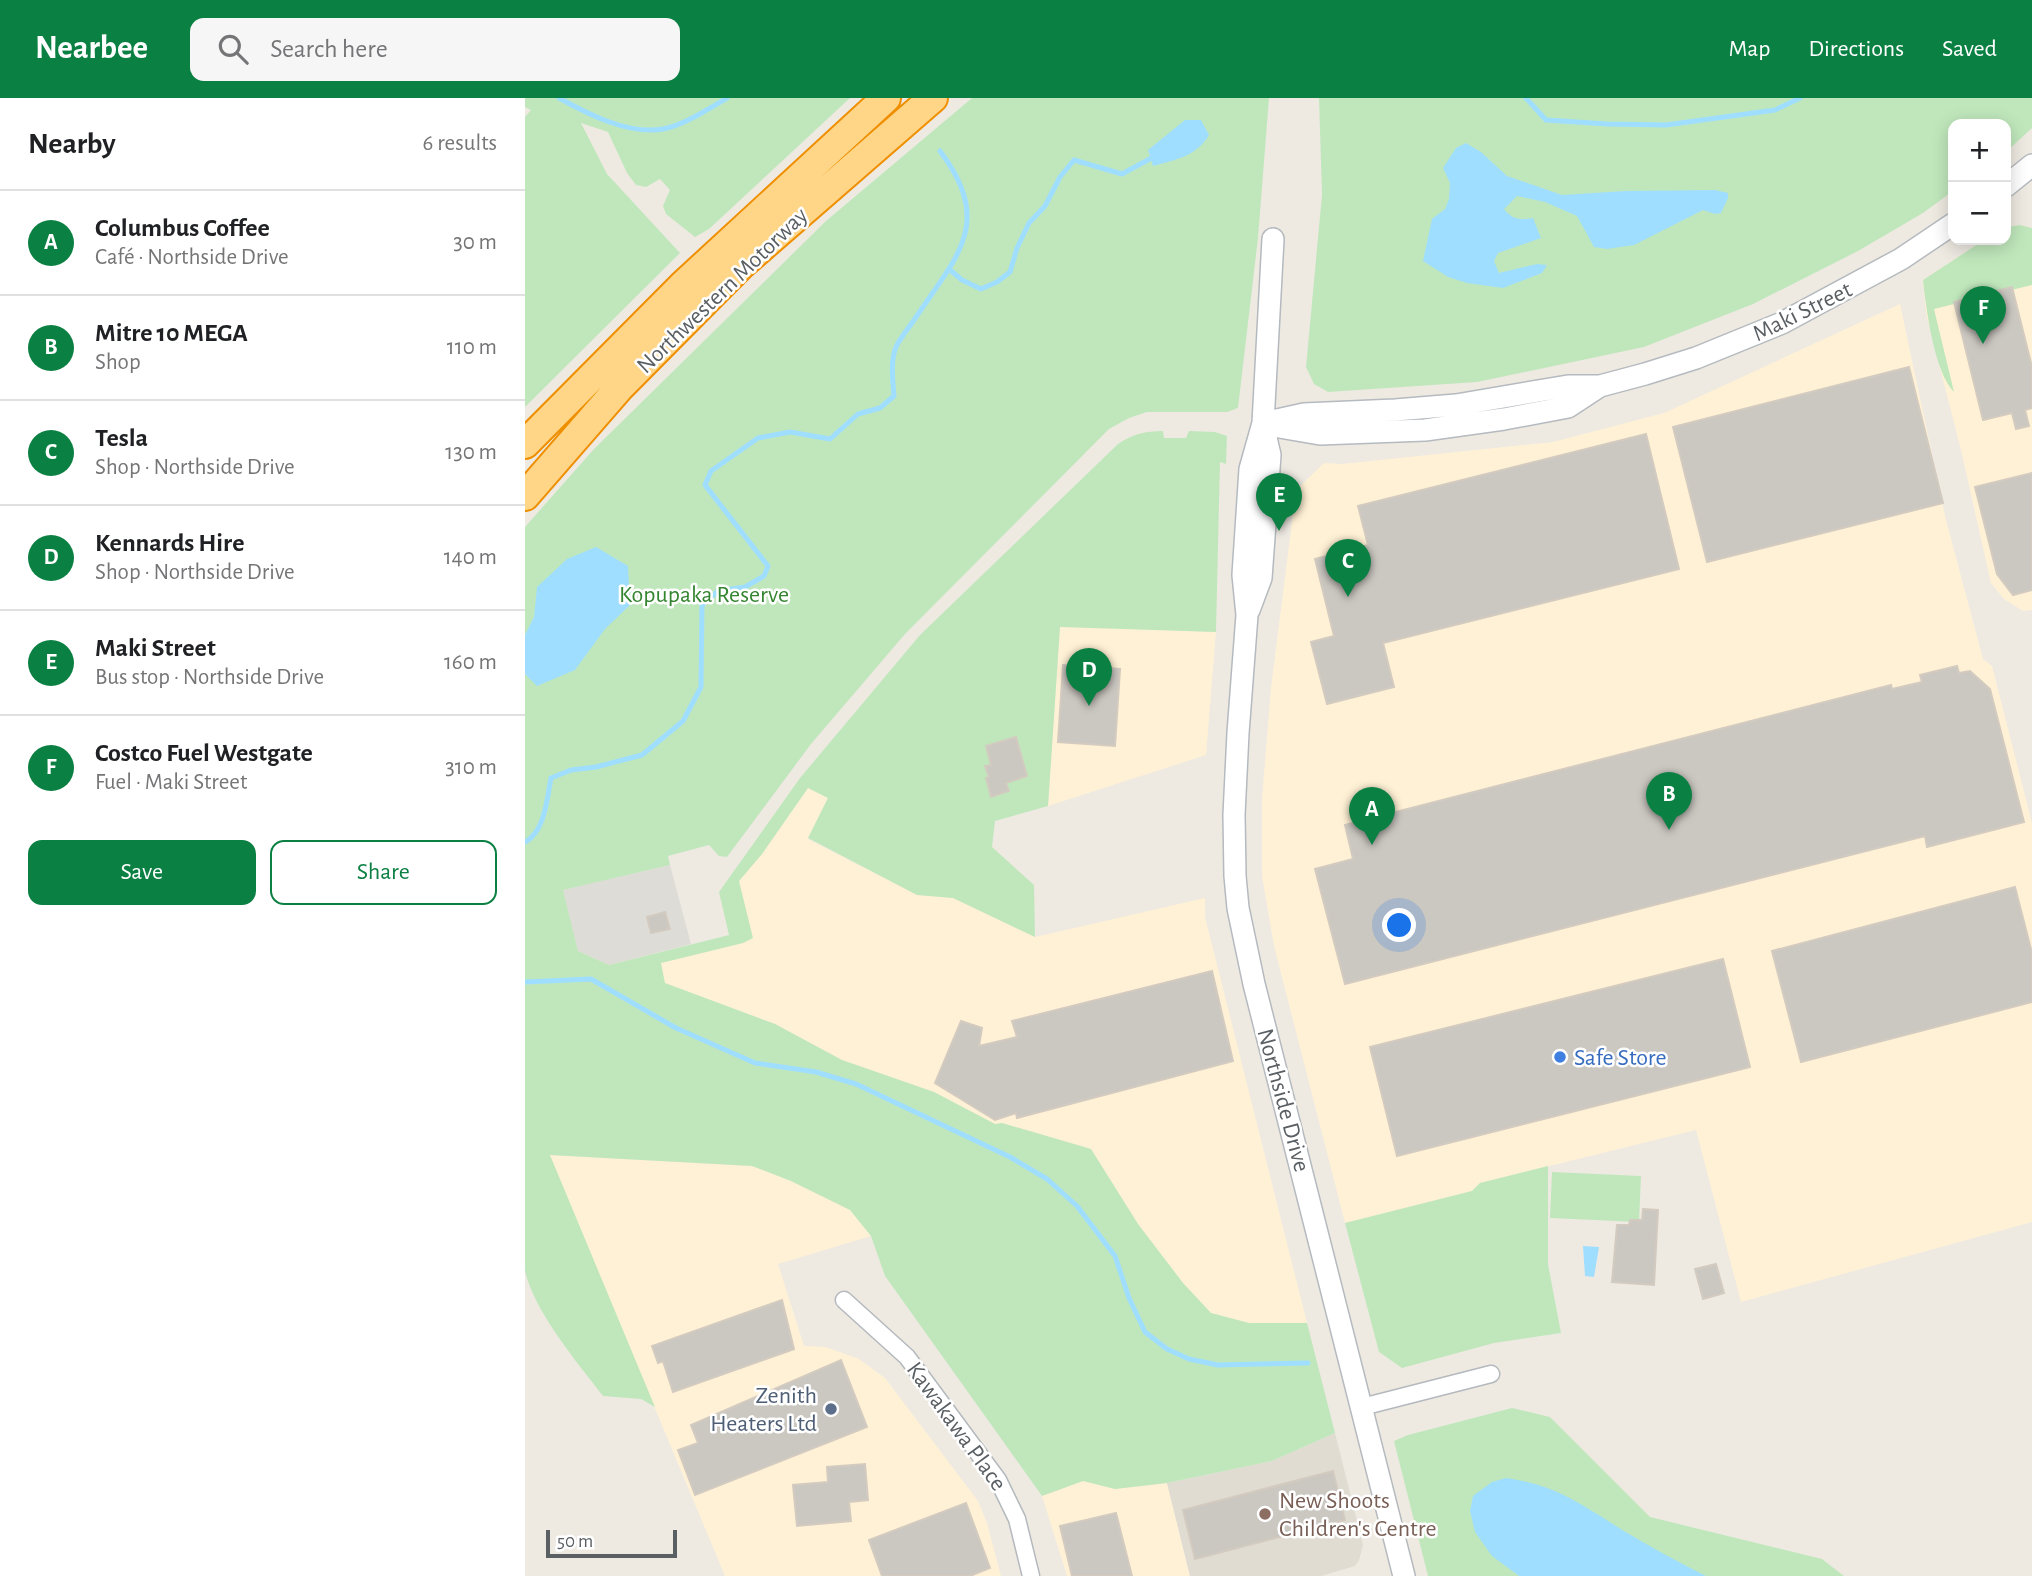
<!DOCTYPE html>
<html lang="en">
<head>
<meta charset="utf-8">
<style>
	body { margin:0; font-family:"Alegreya Sans",sans-serif; background:#f6f6f6; color:#202124 }
	.controls { position:absolute; right:21px; top:21px; display:grid; overflow:hidden; border-radius:14px; box-shadow:0 4px 18px #0003 }
	.controls button { width:63px; height:63px; display:grid; place-items:center; padding:0; border:0; border-bottom:2px solid #e0e0e0; background:#fff; color:#202124; font:35px sans-serif }
	.scale { position:absolute; left:21px; bottom:18px; width:131px; box-sizing:border-box; padding-left:7px; border:4px solid #5a5f63; border-top:0; font-size:19px; line-height:24px; white-space:nowrap; color:#5a5f63; -webkit-text-stroke:5px #fff; paint-order:stroke }
	.you { position:absolute; left:875px; top:828px; width:24px; height:24px; margin:-18px; border:5px solid #fff; border-radius:50%; background:#1a73e8; box-shadow:0 0 0 10px #1a73e833 }
	.badge { display:grid; place-items:center; width:46px; height:46px; border-radius:50%; background:#0b8043; color:#fff; font-size:23px; font-weight:700 }
	.pin { position:absolute; translate:-50% -58px; filter:drop-shadow(0 2px 4px #0008) }
	.pin::after { content:''; position:absolute; top:37px; width:24px; height:21px; background:inherit; clip-path:polygon(0 0,100% 0,50% 100%) }
	.list { margin:0; padding:0; list-style:none }
	h2 { display:flex; justify-content:space-between; align-items:center; height:91px; margin:0; padding:0 28px; font-size:30px }
	h2 small { font-size:23px; font-weight:400; color:#757577 }
	.list li { display:grid; grid-template-columns:46px 1fr auto; gap:21px; align-items:center; box-sizing:border-box; height:105px; padding:0 28px; border-top:2px solid #e0e0e0 }
	.list b { display:block; font-size:26px; white-space:nowrap }
	.list p { margin:0; font-size:23px; white-space:nowrap; color:#757577 }
	.list em { font-size:23px; font-style:normal; color:#757577 }
	.actions { display:flex; gap:14px; padding:21px 28px }
	.actions a { flex:1; padding:16px 0; border:2px solid #0b8043; border-radius:14px; text-align:center; font-size:24px; color:#0b8043 }
	.actions .main { background:#0b8043; color:#fff }
	.icon { flex:none; width:38px; height:38px; fill:none; stroke:currentColor; stroke-width:2; stroke-linecap:round; stroke-linejoin:round }
	.map { position:relative; flex:none; width:1507px; height:1478px; overflow:hidden }
	header { display:flex; align-items:center; gap:42px; box-sizing:border-box; height:98px; padding:0 35px; background:#0b8043; color:#fff }
	header strong { font-size:33px }
	nav { display:flex; gap:38px; margin-inline-start:auto; font-size:24px }
	.search { width:490px; height:63px; background:#f6f6f6; display:flex; align-items:center; gap:18px; box-sizing:border-box; padding:0 24px; border-radius:14px; color:#757577; font-size:26px }
	main { display:flex }
	aside { flex:1; background:#fff }
	.map>svg:first-child { display:block }
	.commercial { fill:#fff1d5 }
	.industrial { fill:#dedcd6 }
	.education { fill:#e0dcd2 }
	.green { fill:#c0e7bc }
	.water { fill:#a0deff }
	.lines { fill:none; stroke-linecap:round; stroke-linejoin:round }
	.stream { stroke:#a0deff; stroke-width:5 }
	.building { fill:#cbc7c1; stroke:#d3cbc0; stroke-width:2 }
	.street-casing { stroke:#b4b9bd; stroke-width:19 }
	.secondary-casing { stroke:#b5babf; stroke-width:24 }
	.highway-casing { stroke:#ef8f00; stroke-width:32 }
	.street { stroke:#fff; stroke-width:16 }
	.secondary { stroke:#fff; stroke-width:21 }
	.highway { stroke:#ffd687; stroke-width:28 }
	.shop-dot { fill:#3f7fe0; stroke:#fff; stroke-width:2.5 }
	.service-dot { fill:#5c6f8a; stroke:#fff; stroke-width:2.5 }
	.education-dot { fill:#8d6e63; stroke:#fff; stroke-width:2.5 }
	.labels { text-anchor:middle; stroke-width:5; stroke-linejoin:round; paint-order:stroke }
	.street-label { font-size:24px; fill:#5a5f63; stroke:#fff }
	.park-label { font-size:24px; fill:#348530; stroke:#fff }
	.shop-label { font-size:24px; fill:#366cbe; stroke:#fff; text-anchor:start }
	.service-label { font-size:24px; fill:#4e5e75; stroke:#fff; text-anchor:end }
	.education-label { font-size:24px; fill:#785e54; stroke:#fff; text-anchor:start }
</style>
</head>
<body>
<header>
<strong>Nearbee</strong>
<div class="search"><svg class="icon" aria-label="search" viewBox="0 0 24 24"><circle cx="10" cy="10" r="6"/><path d="M15 15l6 6"/></svg>Search here</div>
<nav><a>Map</a><a>Directions</a><a>Saved</a></nav>
</header>
<main>
<aside>
<h2>Nearby<small>6 results</small></h2>
<ul class="list">
<li><span class="badge">A</span><div><b>Columbus Coffee</b><p>Café · Northside Drive</p></div><em>30 m</em></li>
<li><span class="badge">B</span><div><b>Mitre 10 MEGA</b><p>Shop</p></div><em>110 m</em></li>
<li><span class="badge">C</span><div><b>Tesla</b><p>Shop · Northside Drive</p></div><em>130 m</em></li>
<li><span class="badge">D</span><div><b>Kennards Hire</b><p>Shop · Northside Drive</p></div><em>140 m</em></li>
<li><span class="badge">E</span><div><b>Maki Street</b><p>Bus stop · Northside Drive</p></div><em>160 m</em></li>
<li><span class="badge">F</span><div><b>Costco Fuel Westgate</b><p>Fuel · Maki Street</p></div><em>310 m</em></li>
</ul>
<div class="actions"><a class="main">Save</a><a>Share</a></div>
</aside>
<div class="map">
<svg width="1507" height="1478" viewBox="0 0 1507 1478">
	<rect width="100%" height="100%" fill="#eeeae2"/>
	<path class="commercial" d="M1495,127L1507,130V512L1498,513L1479,501L1466,485L1436,352L1401,215L1398,182L1459,142H1481V129Z
		M1375,206L1421,422L1458,561L1467,568L1507,725V1124L1216,1204L1171,1032L955,1085L947,1093L820,1125L749,848L737,778V701L746,590L771,392L799,365L817,366L1028,344L1139,315Z
		M535,528L691,534L681,657L523,708Z
		M283,690L303,700L283,741L392,797L428,800L510,839L680,800V819L782,1225H724L686,1215L658,1185L613,1126L566,1051L477,1025L470,1026L409,994L317,962L250,926L139,885L136,865L218,845L214,783L237,756Z
		M24,1057L227,1068L266,1083L325,1112L346,1138L253,1166L279,1248L301,1249L334,1261L360,1280L453,1403L462,1425L476,1478H200Z
		M558,1383L590,1391L642,1385L665,1478H542L517,1398Z"/>
	<path class="industrial" d="M145,767L166,846L84,867L53,853L37,792Z"/>
	<path class="education" d="M810,1335L838,1447L834,1462L830,1468L796,1478H665L642,1385L747,1363Z"/>
	<path class="green" d="M0,0H325L184,131L170,139L141,116L138,108L145,92L135,81L121,89L111,87L102,75L83,34L56,25L82,76L155,155L0,309V19L6,12L0,9Z
		M447,0H744L733,140L713,310L702,314H622L604,320L584,331L380,536L286,646L202,759L194,758L184,747L143,758L145,767L38,792L53,853L84,867L204,837L194,794L275,680L395,537L593,346C608,336 620,333 638,333L639,340H661L664,333L690,334L702,338L701,366L695,364L691,534L535,529L523,708L470,723L467,749L509,787L510,839L428,800L392,797L283,740L303,700L283,690L237,756L214,783L228,840L218,845L136,865L140,885L250,926L317,962L409,994L470,1026L477,1025L566,1051L613,1126L658,1185L686,1215L724,1225H782L810,1335L747,1363L642,1385L590,1391L558,1383L517,1398L360,1178L346,1138L325,1112L266,1083L227,1068L25,1057L130,1309L116,1301L78,1298C52,1264 10,1215 0,1173V429L69,351L301,123Z
		M794,0H1507V30L1481,54V26H1428V93L1398,115L1333,153L1228,206L1119,249L952,284L803,294L789,286L781,269L797,97Z
		M1495,127L1507,130V187L1409,211L1429,294C1409,274 1401,210 1398,182L1459,142H1481V129Z
		M1023,1068V1166L1036,1235L969,1245L877,1270L854,1254L820,1125L947,1093L955,1085Z
		M1027,1074L1116,1078L1114,1124L1025,1120Z
		M987,1310L1025,1319L1125,1419L1297,1461L1319,1478H903L869,1343L883,1337Z"/>
	<path class="water" d="M660,22H676L684,37C672,58 650,62 628,68L623,52Z
		M941,45L956,54L982,78L1037,97L1100,93L1190,92L1203,95V100L1196,115L1190,116L1178,112L1109,147L1082,151L1069,149L1052,118L1020,104L992,98L979,111C988,122 995,122 1008,120L1016,140L973,155L969,163L974,175L1012,166L1022,167L1017,175L978,190L942,185L923,179L898,163L907,121L920,111L924,101L925,85L918,70L931,50Z
		M71,449L103,468L105,507L80,531L50,572L12,588L0,576V537L9,519L12,489L42,461Z
		M1058,1148L1074,1149L1069,1179L1060,1178Z
		M981,1380C1036,1388 1059,1409 1104,1436C1129,1451 1155,1465 1181,1478H994L967,1458L950,1434L945,1413L948,1398L967,1384Z"/>
	<g class="lines">
		<path class="stream" d="M34,0C63,16 103,37 138,31C159,27 183,11 202,0
			M1001,0L1021,22L1082,26L1141,27L1250,12L1275,0
			M424,171L437,182L456,191L472,184L485,174L492,150L504,125L520,108L535,79L549,62L597,76L632,57
			M0,744C20,734 22,700 26,680L46,672L71,669L117,657L158,623L176,589L177,507L193,493L220,489L239,478L243,468L180,387L186,373L233,340L265,334L305,341L333,316L355,310L369,298C368,283 365,264 371,249C375,240 383,231 389,222C431,159 470,126 415,53
			M0,884L66,881L151,930L230,965L291,974L331,986L485,1059L522,1081L552,1108L590,1158L604,1200L620,1234L642,1251L664,1261L693,1267L783,1265"/>
	</g>
	<path class="building" d="M1487,189L1507,269V310L1500,312L1504,328L1491,331L1487,315L1458,322L1429,204Z
		M1384,269L1418,405L1182,464L1148,329Z
		M1121,336L1154,471L858,545L869,589L802,606L786,544L809,538L790,461L843,447L833,408Z
		M1507,375V492L1488,497L1472,476L1450,389Z
		M538,567L595,571L590,648L533,644Z
		M1432,568L1434,575L1445,573L1465,591L1499,724L1402,749L1400,738L820,886L790,771L828,761L820,727L1366,587L1367,591L1397,584L1395,577Z
		M491,639L502,678L481,685L484,693L466,699L461,680L464,679L460,668L466,667L461,648Z
		M1490,789L1507,855V904L1276,964L1247,853Z
		M140,814L145,831L126,835L122,819Z
		M1198,861L1225,969L872,1058L845,949Z
		M687,873L708,963L492,1020L491,1015L470,1022L410,985L436,923L457,930L454,948L492,939L487,923Z
		M1118,1111L1133,1112L1129,1187L1087,1184L1092,1127H1104L1105,1122H1117Z
		M1191,1166L1199,1195L1178,1201L1170,1171Z
		M257,1202L269,1251L148,1294L138,1263L133,1265L127,1248Z
		M316,1262L342,1329L170,1397L153,1352L173,1345L166,1327Z
		M340,1366L343,1402L324,1404L326,1423L272,1428L268,1387L303,1384L302,1369Z
		M808,1373L820,1422L670,1461L658,1412Z
		M441,1405L465,1470L445,1478H357L344,1442Z
		M591,1415L607,1478H547L535,1428Z"/>
	<g class="lines">
		<defs>
			<path id="street" d="M319,1202L382,1259L473,1382L492,1421L506,1478
				M837,1309L966,1276"/>
			<path id="secondary" d="M1481,88L1507,67
				M748,141L738,325L725,371L718,477L722,517L713,635L709,717L710,778L713,810L729,886L879,1478
				M738,325L779,316L870,312L931,307L1043,288H1075L1120,276L1171,260L1257,225L1376,161L1428,126
				M743,327L795,336L900,332L979,321L1043,309L1075,288
				M724,512L736,480L745,357L738,327"/>
			<path id="highway" d="M0,346L158,187L361,0
				M0,398L94,290L216,167L408,0"/>
		</defs>
		<use href="#street" class="street-casing"/>
		<use href="#secondary" class="secondary-casing"/>
		<use href="#highway" class="highway-casing"/>
		<use href="#street" class="street"/>
		<use href="#secondary" class="secondary"/>
		<use href="#highway" class="highway"/>
	</g>
	<circle class="shop-dot" cx="1035" cy="959" r="7"/>
	<circle class="service-dot" cx="306" cy="1311" r="7"/>
	<circle class="education-dot" cx="740" cy="1416" r="7"/>
	<g class="labels">
		<g class="street-label">
			<text transform="translate(197 192) rotate(-44)" y="8">Northwestern Motorway</text>
			<text transform="translate(1277 213) rotate(-26)" y="8">Maki Street</text>
			<text transform="translate(759 1002) rotate(75)" y="8">Northside Drive</text>
			<text transform="translate(432 1328) rotate(54)" y="8">Kawakawa Place</text>
		</g>
		<g class="park-label">
			<text x="179" y="504">Kopupaka Reserve</text>
		</g>
		<g class="shop-label">
			<text x="1049" y="967">Safe Store</text>
		</g>
		<g class="service-label">
			<text x="292" y="1305">Zenith<tspan x="292" dy="28">Heaters Ltd</tspan></text>
		</g>
		<g class="education-label">
			<text x="754" y="1410">New Shoots<tspan x="754" dy="28">Children's Centre</tspan></text>
		</g>
	</g>
</svg>
<div class="controls">
<button>+</button>
<button>−</button>
</div>
<div class="scale">50 m</div>
<div class="you"></div>
<div class="pin badge" style="left:847px;top:747px">A</div>
<div class="pin badge" style="left:1144px;top:732px">B</div>
<div class="pin badge" style="left:823px;top:499px">C</div>
<div class="pin badge" style="left:564px;top:608px">D</div>
<div class="pin badge" style="left:754px;top:433px">E</div>
<div class="pin badge" style="left:1458px;top:246px">F</div>
</div>
</main>
</body>
</html>
